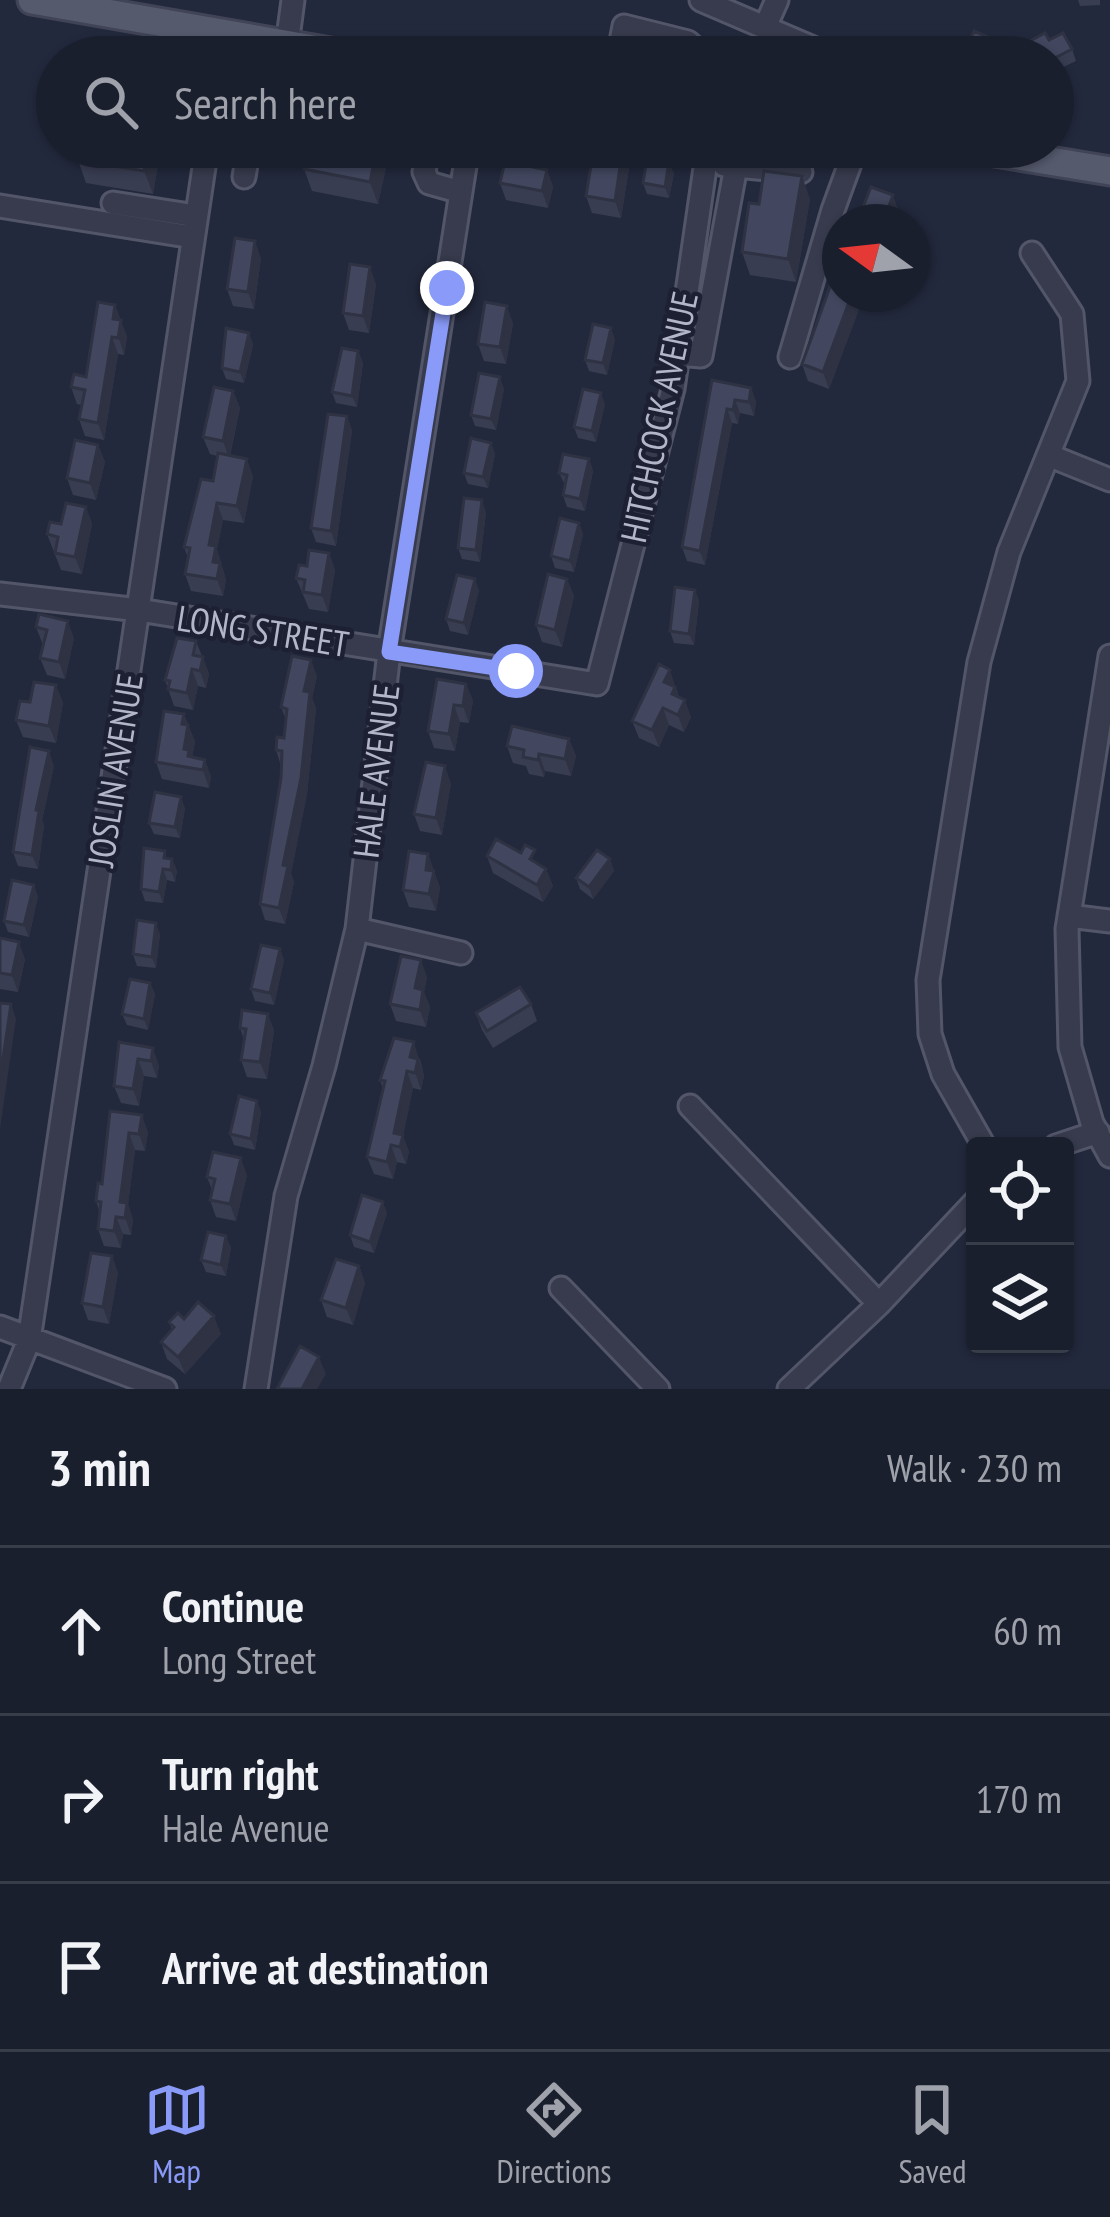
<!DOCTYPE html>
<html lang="en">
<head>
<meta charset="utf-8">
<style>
	body { margin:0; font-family:"PT Sans Narrow",sans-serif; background:#232736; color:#f1f3f6 }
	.controls { position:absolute; right:36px; bottom:36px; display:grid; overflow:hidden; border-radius:12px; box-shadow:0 3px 9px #0004 }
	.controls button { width:108px; height:108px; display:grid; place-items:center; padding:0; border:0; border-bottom:3px solid #383d4a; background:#1a1f2e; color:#f1f3f6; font:60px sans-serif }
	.compass { position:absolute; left:822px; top:204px; width:108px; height:108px; border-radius:50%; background:#1a1f2e; box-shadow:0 3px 9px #0004; rotate:285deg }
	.stop { position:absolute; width:36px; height:36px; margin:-27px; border:9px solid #899af8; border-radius:50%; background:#fff }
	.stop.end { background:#899af8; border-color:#fff; box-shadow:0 3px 12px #0008 }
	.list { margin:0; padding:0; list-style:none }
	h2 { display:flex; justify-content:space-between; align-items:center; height:156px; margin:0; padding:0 48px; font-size:51px }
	h2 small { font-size:39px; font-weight:400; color:#9fa2aa }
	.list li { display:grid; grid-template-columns:78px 1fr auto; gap:36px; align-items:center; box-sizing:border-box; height:168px; padding:0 48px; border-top:3px solid #383d4a }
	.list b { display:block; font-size:45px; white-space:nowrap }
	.list p { margin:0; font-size:39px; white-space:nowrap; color:#9fa2aa }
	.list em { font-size:39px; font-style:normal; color:#9fa2aa }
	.icon { flex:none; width:66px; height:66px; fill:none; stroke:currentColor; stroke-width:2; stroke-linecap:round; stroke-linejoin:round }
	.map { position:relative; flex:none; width:1110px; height:1389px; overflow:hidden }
	.search { position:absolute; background:#1a1f2e; box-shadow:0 3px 9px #0004; left:36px; right:36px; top:36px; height:132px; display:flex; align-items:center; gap:30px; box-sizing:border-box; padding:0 42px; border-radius:66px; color:#9fa2aa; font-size:45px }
	.sheet { height:660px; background:#1a1f2e }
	nav { display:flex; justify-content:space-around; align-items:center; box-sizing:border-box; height:168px; border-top:3px solid #383d4a; background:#1a1f2e; font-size:33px; color:#9fa2aa }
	nav a { display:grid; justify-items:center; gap:6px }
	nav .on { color:#899af8 }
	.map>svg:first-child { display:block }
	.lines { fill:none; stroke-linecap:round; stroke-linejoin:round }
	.minor-casing { stroke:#525668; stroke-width:27 }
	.major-casing { stroke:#404456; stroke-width:33 }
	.minor { stroke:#373b4d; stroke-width:21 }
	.major { stroke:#555a6d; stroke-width:27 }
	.wall { fill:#393d52 }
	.shaded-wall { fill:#2e3242 }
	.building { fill:#42475f; stroke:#2e3242; stroke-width:3 }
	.route { stroke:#899af8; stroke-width:15 }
	.labels { text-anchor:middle; stroke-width:9; stroke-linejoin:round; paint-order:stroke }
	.street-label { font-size:36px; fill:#b3b6c8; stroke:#1c2032 }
</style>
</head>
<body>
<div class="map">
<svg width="1110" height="1389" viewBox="0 0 1110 1389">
	<rect width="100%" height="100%" fill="#23293d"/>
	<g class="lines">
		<defs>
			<path id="minor" d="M701,0L834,57
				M765,27L777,0
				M287,45L293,0
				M618,57L624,26L688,42L705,57
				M202,147L248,154
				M428,147L424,172L429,183L461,192
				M724,165L801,172
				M244,177L249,147
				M113,203L196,216
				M0,206L193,237
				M678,354L701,356L736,166
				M790,357L833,210L856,147
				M1048,455L1110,480
				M0,594L139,610L597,684L673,389L708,147
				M1110,656L1067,929L1070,1047L1092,1123L1110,1156
				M1069,916L1110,921
				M357,929L461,953
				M690,1106L879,1304
				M984,1146L943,1074L930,1034L928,980L979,662L1009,552L1078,381L1072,314L1032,253
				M1056,1146L1098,1132
				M561,1288L658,1389
				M0,1327L165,1389
				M9,1389L29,1340L207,147
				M256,1389L286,1196L324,1066L357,929L389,652L468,147
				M789,1389L879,1304L975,1202"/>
			<path id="major" d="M32,0L359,57
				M964,147L1110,171"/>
		</defs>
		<use href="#minor" class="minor-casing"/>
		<use href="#major" class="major-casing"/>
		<use href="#minor" class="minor"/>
		<use href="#major" class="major"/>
	</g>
	<path class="wall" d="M1078,0H1100V5L1080,6Z
		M1049,40L1072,49L1076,61L1053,72V57H1034L1028,42Z
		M161,147L153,194L86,183L78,160Z
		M388,158L378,204L312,191L304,169Z
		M630,162L621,218L592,213L586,196Z
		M547,170L553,187L548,208L506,200L500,183Z
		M674,173L669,198L647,194L643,183Z
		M810,199L796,282L750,275L742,252L759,204Z
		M261,258L254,309L233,306L227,289Z
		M376,284L369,333L349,330L343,313Z
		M115,305L127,337L124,355L118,354L104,440L85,436L79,419L82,405L77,404L71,387L86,377Z
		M859,309L829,389L808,381L802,364Z
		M513,323L506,364L484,361L478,344Z
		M249,333L253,345L244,383L226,379L222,368Z
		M615,339L607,375L589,371L585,360Z
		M358,351L363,363L357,407L336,403L332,392Z
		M712,380L751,388L756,402L754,416L740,413L738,424L732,423L705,565L687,561L682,547Z
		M504,389L496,430L475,426L471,415Z
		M233,391L240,408L230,456L253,476L244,523L223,520L217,549L226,580L223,596L191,591L185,574L188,558L184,547L213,481L217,456L210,454L203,437Z
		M605,404L596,442L578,438L574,427Z
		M347,416L352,431L336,546L316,542L311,528Z
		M491,443L495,454L488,488L468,484L464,473Z
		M98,445L105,462L96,500L73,495L67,478Z
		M589,459L593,471L585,511L567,507L563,495L565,485L559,473Z
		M86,507L92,524L82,574L61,570L47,534Z
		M486,512L480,562L462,559L458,548Z
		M579,523L583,534L574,572L555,568L551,556Z
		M329,553L335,570L328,612L309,609L296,578L307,566Z
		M567,579L574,596L562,647L542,642L536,625Z
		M479,590L468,635L450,631L446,619Z
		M695,590L699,601L694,645L674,643L670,631Z
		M36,627L74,638L65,679L47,675L40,658L43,645Z
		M196,641L209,674L206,688L198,686L193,710L174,706L165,680Z
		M317,676L312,698L316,708L307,794L291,873L294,882L285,924L265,920L260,904L281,778V766L276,750L284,738L286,720L281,707Z
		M466,684L473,701L469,723L460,722L455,751L434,748L428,731Z
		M676,687L679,697L691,717L684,732L669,725L659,747L639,738L632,721Z
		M30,702H63L56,743L23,737L16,720Z
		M184,714L195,742L192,757L205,760L211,777L209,788L162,779L156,762Z
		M569,739L576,756L571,776L545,771L544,777L529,774L526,766L513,763L507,746Z
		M54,766L42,820L44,825L38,869L18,866L13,852Z
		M451,783L442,835L420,831L414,814Z
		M185,808L180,838L154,834L149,823Z
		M521,853L546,869L553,886L543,902L493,873L487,856Z
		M428,854L440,888L436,911L409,907L403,890Z
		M168,859H172L177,871L175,882L167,880L163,903L145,901L141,889Z
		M610,859L614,871L593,899L580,889L576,878Z
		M38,896L29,937L8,932L4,921Z
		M160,934L156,968L137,966L133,954Z
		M0,938L25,959L18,992L0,989Z
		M280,949L284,960L274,1005L255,1001L251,989Z
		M427,977L424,992L430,1007L426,1027L396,1021L390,1004Z
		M150,983L155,994L148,1030L127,1025L122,1014Z
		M531,1004L537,1021L493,1048L482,1030L476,1013Z
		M268,1014L274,1031L267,1079L247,1077L241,1060L244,1040L240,1028Z
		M119,1042L159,1065L157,1078L144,1076L139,1106L121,1103L114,1086Z
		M420,1059L424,1076L421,1090L413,1088L403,1136L409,1152L406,1164L397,1162L393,1179L374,1174L367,1157L383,1089L380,1080Z
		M257,1101L261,1112L255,1150L234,1145L230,1134Z
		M110,1111L148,1132L145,1151L135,1150L128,1204L133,1220L131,1235L123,1234L121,1248L104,1246L98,1229L100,1213L96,1201L102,1184Z
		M247,1175L236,1221L216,1217L210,1200L212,1190L207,1177Z
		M387,1213L374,1253L354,1247L350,1235Z
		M231,1247L226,1276L206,1272L201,1260Z
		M112,1256L118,1273L109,1324L88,1320L82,1303Z
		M359,1266L365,1283L353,1325L327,1317L321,1300Z
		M184,1319L221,1334L185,1374L167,1359L161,1342L172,1330L169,1322Z"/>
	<path class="shaded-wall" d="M149,147H161L153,194L144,171Z
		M377,147H384L388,158L378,204L370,182Z
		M623,147L630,162L621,218L615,201Z
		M669,162L674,173L669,198L665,187Z
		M547,170L553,187L548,208L542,191Z
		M802,176L810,199L796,282L788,259Z
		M893,195L899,212L896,222H883Z
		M255,241L261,258L254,309L248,292Z
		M370,267L376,284L369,333L363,316Z
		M852,294L859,309L829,389L823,372Z
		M115,305L127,337L124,355L113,319Z
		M507,306L513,323L506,364L500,347Z
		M611,328L615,339L607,375L603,363Z
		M249,333L253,345L244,383L240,372Z
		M112,337L118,354L104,440L98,423Z
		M358,351L363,363L357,407L352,396Z
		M500,377L504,389L496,430L491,419Z
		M751,388L756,402L754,416L749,402Z
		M233,391L240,408L229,458L223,441Z
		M601,393L605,404L596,442L592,431Z
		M735,400L740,413L738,424L733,410Z
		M727,409L732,423L705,565L700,551Z
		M347,416L352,431L336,546L331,531Z
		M491,443L495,454L488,488L483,477Z
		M98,445L105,462L96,500L90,483Z
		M247,459L253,476L244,523L237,506Z
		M589,459L593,471L585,511L580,499Z
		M482,500L486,512L480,562L476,550Z
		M217,503L223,520L217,549L226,580L223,596L217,579L209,545Z
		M86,507L92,524L82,574L75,557Z
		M579,523L583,534L574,572L570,561Z
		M329,553L335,570L328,612L322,595Z
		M475,579L479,590L468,635L464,623Z
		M567,579L574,596L562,647L555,630Z
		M695,590L699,601L694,645L689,634Z
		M68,621L74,638L65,679L59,662Z
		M203,657L209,674L206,688L200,671Z
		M311,660L317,676L312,698L316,708L307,794L291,873L294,882L285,924L279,908L283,865L304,691Z
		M192,669L198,686L193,710L187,693Z
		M670,670L681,704L678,711L664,682Z
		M466,684L473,701L469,723L463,706Z
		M56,685L63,702L56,743L49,726Z
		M685,700L691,717L684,732L678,715Z
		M454,705L460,722L455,751L449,734Z
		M663,708L669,725L659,747L652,730Z
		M184,714L195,742L192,757L195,769L184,749L182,724Z
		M569,739L576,756L571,776L565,759Z
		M49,751L54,766L42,820L44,825L38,869L32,855L36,810Z
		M539,754L545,771L544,777L538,760Z
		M205,760L211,777L209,788L203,770Z
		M445,766L451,783L442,835L436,818Z
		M181,797L185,808L180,838L175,827Z
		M428,854L440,888L436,911L429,894L426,870Z
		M172,859L177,871L175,882L171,870Z
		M610,859L614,871L593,899L589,887Z
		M163,869L167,880L163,903L159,892Z
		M546,869L553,886L543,902L537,885Z
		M34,885L38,896L29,937L24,925Z
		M156,923L160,934L156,968L152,957Z
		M19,942L25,959L18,992L12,975Z
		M280,949L284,960L274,1005L270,993Z
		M421,960L427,977L424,992L430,1007L426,1027L420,1010L415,988Z
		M150,983L155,994L148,1030L144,1019Z
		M11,1004L16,1019L0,1129V1079Z
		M268,1014L274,1031L267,1079L260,1062Z
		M414,1042L424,1076L421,1090L410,1057Z
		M153,1048L159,1065L157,1078L151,1061Z
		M138,1059L144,1076L139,1106L133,1089Z
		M407,1071L413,1088L403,1136L409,1152L406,1164L394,1133Z
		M257,1101L261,1112L255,1150L251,1139Z
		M142,1115L148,1132L145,1151L139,1134Z
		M129,1133L135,1150L128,1204L133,1220L131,1235L120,1202Z
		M391,1145L397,1162L393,1179L387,1162Z
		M241,1158L247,1175L236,1221L230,1204Z
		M383,1202L387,1213L374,1253L370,1242Z
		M116,1217L123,1234L121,1248L114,1231Z
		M226,1236L231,1247L226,1276L221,1265Z
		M112,1256L118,1273L109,1324L103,1307Z
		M359,1266L365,1283L353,1325L346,1308Z
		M214,1316L221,1334L185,1374L178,1357Z
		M319,1357L326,1374L317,1389H302Z"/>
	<path class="building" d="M974,31L1014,48L1011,57H984L966,49Z
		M1045,33L1049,40L1063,33L1072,49L1053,59V57H1036L1028,42Z
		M80,147H149L144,171L78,160Z
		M308,147H377L370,182L304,169Z
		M594,147H623L615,201L586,196Z
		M647,158L669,162L665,187L643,183Z
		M505,161L547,170L542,191L500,183Z
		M764,171L802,176L788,259L742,252L749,203L759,204Z
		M871,187L893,195L883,222H857Z
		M235,238L255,241L248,292L227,289Z
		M350,264L370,267L363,316L343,313Z
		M831,284L840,288V294H852L823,372L802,364Z
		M98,302L115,305L113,319L121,320L118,338L112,337L98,423L79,419L85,390L71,387L74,374L86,377Z
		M485,302L507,306L500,347L478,344Z
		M593,324L611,328L603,363L585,360Z
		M226,328L249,333L240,372L222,368Z
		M342,348L358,351L352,396L332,392Z
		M479,373L500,377L491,419L471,415Z
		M712,380L751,388L749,402L735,400L733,410L727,409L700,551L682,547Z
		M214,387L233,391L223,441L203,437Z
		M583,389L601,393L592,431L574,427Z
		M328,414L347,416L331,531L311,528Z
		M471,438L491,443L483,477L464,473Z
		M75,440L98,445L90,483L67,478Z
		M218,453L247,459L237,506L217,503L209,545L216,546L213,562L220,563L217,579L185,574L190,548L184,547L201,479L213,481Z
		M563,454L589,459L580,499L563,495L567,475L559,473Z
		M464,498L482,500L476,550L458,548Z
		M66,503L86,507L75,557L55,553L58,537L47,534L50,522L61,524Z
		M560,518L579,523L570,561L551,556Z
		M309,550L329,553L322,595L303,592L305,580L296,578L299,565L307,566Z
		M548,574L567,579L555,630L536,625Z
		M457,575L475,579L464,623L446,619Z
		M675,587L695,590L689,634L670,631Z
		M39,614L68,621L59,662L40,658L47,630L36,627Z
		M177,638L196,641L193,655L203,657L200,671L192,669L187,693L168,689L170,681L165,680Z
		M292,656L311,660L304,691L310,692L301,778L283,865L288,866L279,908L260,904L281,778L282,751L276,750L277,737L284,738L287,709L281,707Z
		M659,664L670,670L664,682L675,687L672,694L685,700L678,715L663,708L652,730L632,721Z
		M437,679L466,684L463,706L454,705L449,734L428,731Z
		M34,682L56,685L49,726L16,720L20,701L30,702Z
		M164,711L184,714L182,724L188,725L184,749L189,750L188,756L205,760L203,770L156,762Z
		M512,726L569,739L565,759L539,754L538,760L523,757L524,750L507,746Z
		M30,747L49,751L36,810L39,811L32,855L13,852Z
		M426,762L445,766L436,818L414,814Z
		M155,792L181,797L175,827L149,823Z
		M496,839L521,853L525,845L535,850L530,859L546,869L537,885L487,856Z
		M144,848L165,851L164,858L172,859L171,870L163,869L159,892L141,889Z
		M597,850L610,859L589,887L576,878Z
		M409,851L428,854L426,870L434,871L429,894L403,890Z
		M12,880L34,885L24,925L4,921Z
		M137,920L156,923L152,957L133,954Z
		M0,938L19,942L12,975L0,973Z
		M261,945L280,949L270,993L251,989Z
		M401,956L421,960L415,988L423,990L420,1010L390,1004Z
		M130,979L150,983L144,1019L122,1014Z
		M520,987L531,1004L487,1031L476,1013Z
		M0,1003L11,1004L0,1079Z
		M242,1010L268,1014L260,1062L241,1060L246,1029L240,1028Z
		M394,1038L414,1042L410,1057L418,1059L415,1073L407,1071L394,1133L403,1135L400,1147L391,1145L387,1162L367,1157L385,1081L380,1080Z
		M119,1042L153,1048L151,1061L138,1059L133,1089L114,1086Z
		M239,1096L257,1101L251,1139L230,1134Z
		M110,1111L142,1115L139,1134L129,1133L120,1202L127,1203L125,1218L116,1217L114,1231L98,1229L101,1202L96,1201L98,1183L102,1184Z
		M213,1152L241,1158L230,1204L210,1200L215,1179L207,1177Z
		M362,1195L383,1202L370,1242L350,1235Z
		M208,1232L226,1236L221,1265L201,1260Z
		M91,1253L112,1256L103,1307L82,1303Z
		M336,1259L359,1266L346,1308L321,1300Z
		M198,1302L214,1316L178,1357L161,1342L174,1327L169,1322L178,1313L184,1319Z
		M300,1346L319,1357L302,1389H277Z"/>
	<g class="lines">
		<path class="route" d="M447,288L389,652L516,671"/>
	</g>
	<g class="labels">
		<g class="street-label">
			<text transform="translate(659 417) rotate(-78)" y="13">HITCHCOCK AVENUE</text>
			<text transform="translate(263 631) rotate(9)" y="13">LONG STREET</text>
			<text transform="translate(115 770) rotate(-81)" y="13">JOSLIN AVENUE</text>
			<text transform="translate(376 771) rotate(-83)" y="13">HALE AVENUE</text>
		</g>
	</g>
</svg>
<div class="controls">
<button><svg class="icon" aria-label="locate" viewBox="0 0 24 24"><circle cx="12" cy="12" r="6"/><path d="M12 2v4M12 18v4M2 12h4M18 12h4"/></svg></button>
<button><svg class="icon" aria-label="layers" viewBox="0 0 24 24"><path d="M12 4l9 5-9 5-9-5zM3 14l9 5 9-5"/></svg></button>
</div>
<svg class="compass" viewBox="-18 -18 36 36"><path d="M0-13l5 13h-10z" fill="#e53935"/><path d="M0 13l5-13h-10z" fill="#9fa2aa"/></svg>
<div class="stop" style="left:516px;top:671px"></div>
<div class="stop end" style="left:447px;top:288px"></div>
<div class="search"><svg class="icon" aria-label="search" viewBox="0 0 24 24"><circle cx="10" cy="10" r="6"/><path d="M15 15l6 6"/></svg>Search here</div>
</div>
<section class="sheet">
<h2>3 min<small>Walk · 230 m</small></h2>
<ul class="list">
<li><svg class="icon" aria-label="ahead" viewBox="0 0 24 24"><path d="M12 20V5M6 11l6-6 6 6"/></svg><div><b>Continue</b><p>Long Street</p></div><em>60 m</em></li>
<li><svg class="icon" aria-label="right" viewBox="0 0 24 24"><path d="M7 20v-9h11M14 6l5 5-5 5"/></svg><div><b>Turn right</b><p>Hale Avenue</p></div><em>170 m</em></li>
<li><svg class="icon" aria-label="arrive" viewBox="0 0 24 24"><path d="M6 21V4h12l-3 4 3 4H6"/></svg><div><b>Arrive at destination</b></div></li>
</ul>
</section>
<nav>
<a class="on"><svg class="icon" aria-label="map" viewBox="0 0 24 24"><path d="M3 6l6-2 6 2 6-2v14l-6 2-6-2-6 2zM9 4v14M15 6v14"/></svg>Map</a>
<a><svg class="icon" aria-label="directions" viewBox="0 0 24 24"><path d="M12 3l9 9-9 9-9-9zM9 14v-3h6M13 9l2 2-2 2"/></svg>Directions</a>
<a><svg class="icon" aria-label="saved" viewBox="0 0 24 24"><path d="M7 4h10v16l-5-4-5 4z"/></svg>Saved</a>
</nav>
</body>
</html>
